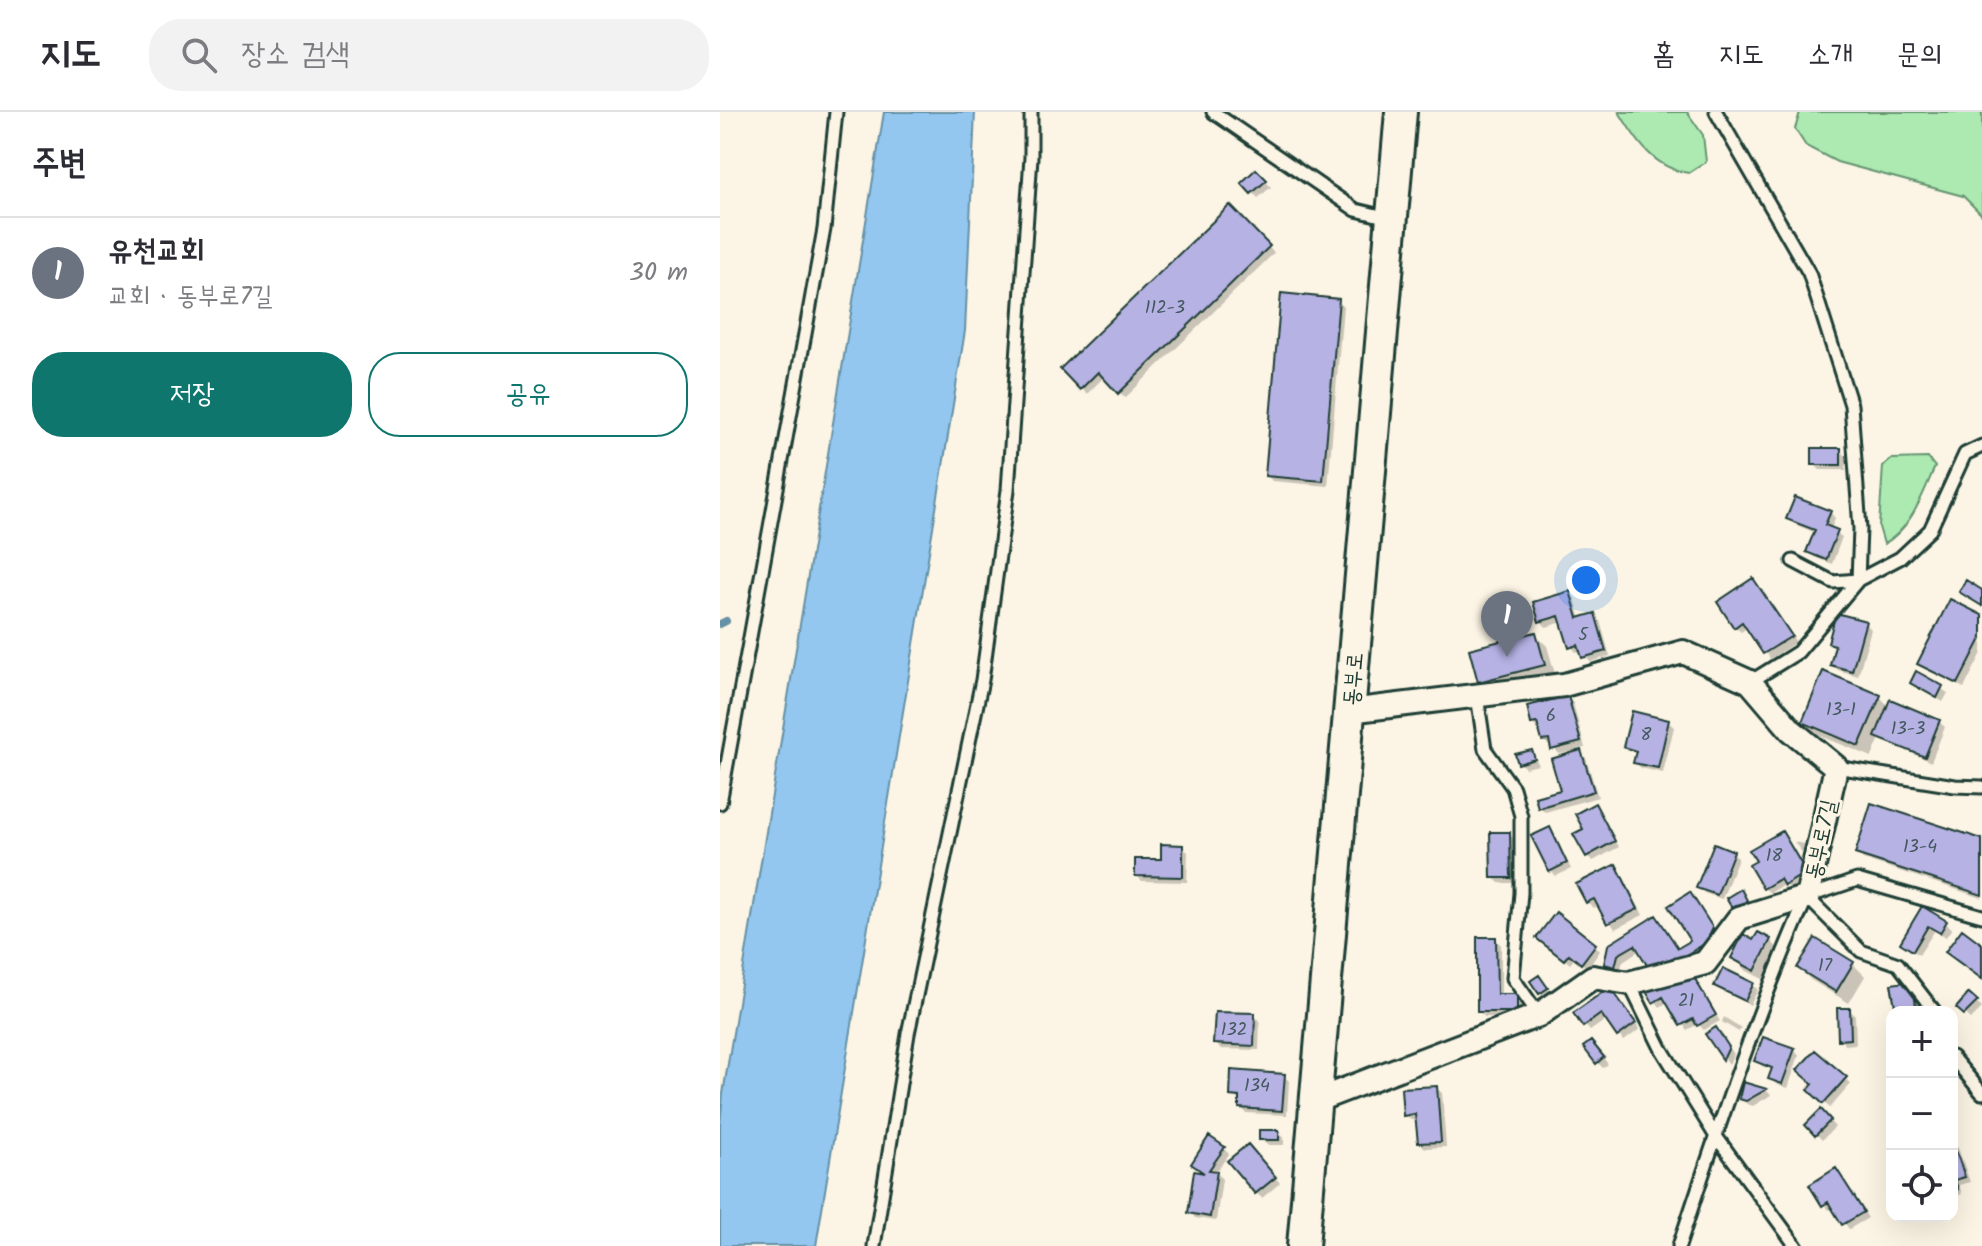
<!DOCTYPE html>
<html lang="ko">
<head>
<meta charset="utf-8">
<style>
	body { margin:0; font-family:Kalam,"Poor Story",sans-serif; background:#f2f2f3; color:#2b2b33 }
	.controls { position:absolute; right:24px; bottom:24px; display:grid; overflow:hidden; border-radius:16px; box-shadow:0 8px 32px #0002 }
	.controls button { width:72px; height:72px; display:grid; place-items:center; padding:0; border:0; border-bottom:2px solid #e1e1e2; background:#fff; color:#2b2b33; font:40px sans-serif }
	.you { position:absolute; left:866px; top:468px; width:28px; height:28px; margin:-20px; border:6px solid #fff; border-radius:50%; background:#1a73e8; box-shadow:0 0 0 12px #1a73e833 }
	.badge { display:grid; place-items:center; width:52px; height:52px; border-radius:50%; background:#0f766e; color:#fff; font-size:26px; font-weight:700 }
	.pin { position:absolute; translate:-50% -66px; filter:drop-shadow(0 2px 4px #0008) }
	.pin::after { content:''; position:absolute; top:42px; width:28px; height:24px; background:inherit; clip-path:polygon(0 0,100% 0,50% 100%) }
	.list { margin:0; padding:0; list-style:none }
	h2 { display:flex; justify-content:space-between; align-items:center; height:104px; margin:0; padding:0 32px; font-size:34px }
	h2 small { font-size:26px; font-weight:400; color:#7c7c81 }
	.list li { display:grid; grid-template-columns:52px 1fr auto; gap:24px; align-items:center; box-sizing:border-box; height:112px; padding:0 32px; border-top:2px solid #e1e1e2 }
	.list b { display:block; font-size:30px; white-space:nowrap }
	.list p { margin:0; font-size:26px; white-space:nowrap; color:#7c7c81 }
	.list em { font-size:26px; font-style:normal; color:#7c7c81 }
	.actions { display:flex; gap:16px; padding:24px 32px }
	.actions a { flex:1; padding:18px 0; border:2px solid #0f766e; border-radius:32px; text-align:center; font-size:28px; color:#0f766e }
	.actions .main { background:#0f766e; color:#fff }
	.icon { flex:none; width:44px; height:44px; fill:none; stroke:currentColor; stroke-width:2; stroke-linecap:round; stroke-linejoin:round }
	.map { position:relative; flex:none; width:1262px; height:1134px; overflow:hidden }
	header { display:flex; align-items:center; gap:48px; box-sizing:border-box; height:112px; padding:0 40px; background:#fff; border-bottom:2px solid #e1e1e2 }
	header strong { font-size:38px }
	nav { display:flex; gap:44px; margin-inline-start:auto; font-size:28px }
	.search { width:560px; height:72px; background:#f2f2f3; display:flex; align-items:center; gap:20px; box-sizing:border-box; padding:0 28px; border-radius:32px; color:#7c7c81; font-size:30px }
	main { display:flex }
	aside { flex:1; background:#fff }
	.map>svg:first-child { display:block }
	.green { fill:#aceab1; stroke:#669472; stroke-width:2 }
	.water { fill:#93c7f0; stroke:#6590a5; stroke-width:2 }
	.shadow { fill:#0003 }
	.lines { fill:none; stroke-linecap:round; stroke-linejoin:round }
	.stream { stroke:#6590a5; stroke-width:8 }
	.building { fill:#b6b2e4; stroke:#1f3d34; stroke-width:2 }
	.lane-casing { stroke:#1f3d34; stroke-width:17 }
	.street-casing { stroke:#1f3d34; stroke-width:28 }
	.secondary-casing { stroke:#1f3d34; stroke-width:36 }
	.lane { stroke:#fcf5e5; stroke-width:11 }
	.street { stroke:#fcf5e5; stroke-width:22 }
	.secondary { stroke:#fcf5e5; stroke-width:30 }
	.labels { text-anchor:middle; stroke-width:6; stroke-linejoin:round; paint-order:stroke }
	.number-label { font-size:18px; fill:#455a60 }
	.street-label { font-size:22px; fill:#1f3d34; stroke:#fcf5e5 }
</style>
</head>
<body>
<header>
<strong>지도</strong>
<div class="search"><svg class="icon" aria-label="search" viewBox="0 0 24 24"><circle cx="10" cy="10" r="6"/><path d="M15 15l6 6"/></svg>장소 검색</div>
<nav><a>홈</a><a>지도</a><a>소개</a><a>문의</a></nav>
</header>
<main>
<aside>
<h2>주변<small></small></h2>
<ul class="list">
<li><span class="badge" style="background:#6b7280">1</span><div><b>유천교회</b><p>교회 · 동부로7길</p></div><em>30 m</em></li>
</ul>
<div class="actions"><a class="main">저장</a><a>공유</a></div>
</aside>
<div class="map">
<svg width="1262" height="1134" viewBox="0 0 1262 1134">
	<rect width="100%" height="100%" fill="#fcf5e5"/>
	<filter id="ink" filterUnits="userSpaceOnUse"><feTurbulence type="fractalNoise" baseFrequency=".0125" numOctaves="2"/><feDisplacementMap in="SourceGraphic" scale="16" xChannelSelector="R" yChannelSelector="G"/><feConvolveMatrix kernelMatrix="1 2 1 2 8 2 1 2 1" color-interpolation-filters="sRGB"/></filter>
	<g filter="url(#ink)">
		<path class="green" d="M899,0H967L983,23L986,50L969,61C934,57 916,28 899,0Z
			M1080,0H1262V103L1243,84L1117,50L1086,34L1075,17Z
			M1208,346L1215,355C1202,383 1192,416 1164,432L1159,415L1163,354L1172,347Z"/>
		<path class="water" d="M164,0H255L245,219L96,1134H0V1013L3,982Z"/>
		<path class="shadow" d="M536,60L551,75L538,86L524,71Z
			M510,95L554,141L405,286L385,264L367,282L343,257Z
			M618,189L623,194L608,374L552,369L547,363Z
			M1120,338L1126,344V358H1100L1094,352Z
			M1110,400L1115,406L1111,417L1122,425L1112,452L1094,445L1088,440L1096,421L1074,412L1069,407Z
			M1033,468L1076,530L1050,547L1028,515L1021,520L1015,515Z
			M850,481L855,487L861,507L874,504L880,509L890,544L870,550L862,538L856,540L851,534L843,510L826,515L821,509Z
			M1262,506V541L1244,576L1205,557L1200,551Z
			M1145,511L1151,517L1138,564L1118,558L1112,552L1116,537L1110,531Z
			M815,522L827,534L836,565L772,581L759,569Z
			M1197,562L1228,581L1223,590L1192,571Z
			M1160,585L1170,595L1219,610L1225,615L1211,650L1160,626L1152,645L1096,622L1084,609Z
			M848,586L853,591L865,636L858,637L866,646L878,685L825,700L820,695L843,679L850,643L849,640L839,642L832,633L829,634L824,628L813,611Z
			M948,610L954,615L943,661L921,656L915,650L917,642L906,635Z
			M812,640L819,653L805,656L800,651Z
			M875,694L899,735L873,749L867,744L865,717Z
			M829,718L835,723L851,757L836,764L831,759Z
			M1062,721L1090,766L1071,778L1065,772L1050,781L1044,776L1038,750Z
			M789,722L795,728L796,771H779L773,765Z
			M1262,729V786L1143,747L1137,741Z
			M1074,730L1088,733L1092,747L1084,743Z
			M462,735L468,740L467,770L422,769L416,763L443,749Z
			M1013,740L1018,746L1002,787L984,781L979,775Z
			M895,754L901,760L923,803L895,817L880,793L873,796L868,790Z
			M970,783L998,823L991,836L958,856L920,838L903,849L900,859L892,857L886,851L936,805L959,838L973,829Z
			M1203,797L1232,816L1226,825L1215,818L1199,843L1182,831Z
			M775,827L781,833V884H796L801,890L802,905H765L759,900Z
			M1050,828L1062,841L1047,869L1025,858L1013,845L1034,831Z
			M825,831L875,833L880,839L868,856L855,846L850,852Z
			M1133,852L1145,864L1129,891L1091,868L1079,856Z
			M974,869L1000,909L984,918L978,912L967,918L948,890L940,895L929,880Z
			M824,871L832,882L826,887L820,881Z
			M1184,872L1199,889L1201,900H1178Z
			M1033,873L1038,878L1030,893L1002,879L997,874Z
			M895,883L920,917L904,929L887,907L870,919L865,913Z
			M1249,884L1262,896L1251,907L1239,896Z
			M1129,898L1135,903L1136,932L1125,933L1120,927Z
			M534,903L540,909L539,938L501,937L496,932Z
			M1004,905L1021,916L1019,920L1002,910Z
			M988,923L1001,924L1014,942L1009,952Z
			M876,937L888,952L883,956L877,950Z
			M1074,938L1079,943L1068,976L1056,972L1051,967L1053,958L1042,954L1036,949Z
			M1096,940L1131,972L1110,996L1090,978L1095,972Z
			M564,964L569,969L567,1003L526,1001L521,995V989L512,983Z
			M1025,973L1046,978L1051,983L1033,994L1027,992L1021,987Z
			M716,976L722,981L726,1035L705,1036L700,1031L698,1008H691L685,1003Z
			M1101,1000L1115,1015L1102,1028L1088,1013Z
			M559,1020L564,1026V1033H547L541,1027Z
			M1233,1030L1238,1036L1250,1070L1239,1073L1242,1082L1232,1086Z
			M503,1036L509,1042L496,1060L502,1067L496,1109L475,1106L470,1100L488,1064L479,1057Z
			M533,1040L560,1071L542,1086L536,1081Z
			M1116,1058L1148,1106L1129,1117L1113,1095L1109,1098L1104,1092Z"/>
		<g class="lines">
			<path class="stream" d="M0,512L6,509"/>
		</g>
		<path class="building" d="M536,57L547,68L531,82L521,71Z
			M510,93L550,134L398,282L378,260L360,278L340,257Z
			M561,181L619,187L603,369L545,364Z
			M1092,336H1121V353H1092Z
			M1075,385L1111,399L1105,413L1118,418L1106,448L1086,440L1095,418L1066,407Z
			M1033,466L1072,524L1043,542L1022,510L1014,516L997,490Z
			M1246,468L1262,478V494L1239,480Z
			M850,479L858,506L875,501L886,539L862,546L858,533L849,536L839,504L819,510L813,490Z
			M1230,487L1262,503V525L1238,572L1197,552Z
			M1116,501L1146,509L1132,559L1110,553L1115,533L1108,531Z
			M816,520L825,553L758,570L749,537Z
			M1103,559L1161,583L1139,634L1082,610Z
			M1196,559L1223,574L1217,586L1190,571Z
			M848,584L861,630L831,638L829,628L822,629L817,611L811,612L807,594Z
			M1170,587L1220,608L1205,645L1155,625Z
			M912,599L949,608L938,656L913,651L916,639L903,635Z
			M812,638L815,647L798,652L795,642Z
			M861,638L874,679L818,696L815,685L840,678L831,647Z
			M875,691L895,729L866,745L853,722L863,717L855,702Z
			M1151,691L1262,727V783L1135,742Z
			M830,715L847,751L829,760L811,724Z
			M1062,719L1086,760L1064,774L1060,767L1043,777L1029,753L1036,749L1029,738Z
			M770,720H790L791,766H771Z
			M994,731L1014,739L997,783L976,776Z
			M441,732L463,733V765L415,764V747H441Z
			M896,752L918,797L887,812L874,787L866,791L856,772Z
			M1021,777L1028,790L1013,798L1006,786Z
			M970,780L993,816L986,831L952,851L928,855L915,833L898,843L895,855L884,852L888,833L936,803L958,836L970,829L948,794Z
			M1202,794L1227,809L1220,821L1208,814L1193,839L1180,831Z
			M836,800L876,832L861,852L849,842L844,848L816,826Z
			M1242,817L1262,832V867L1225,840Z
			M1038,820L1051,827L1035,859L1011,846L1023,822L1033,828Z
			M757,825H776L777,882H797V900H757Z
			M1095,826L1134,850L1116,880L1077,856Z
			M1003,856L1034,871L1025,889L994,874Z
			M819,863L828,876L819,882L810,869Z
			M975,867L996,903L977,914L973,907L960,914L943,885L933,891L925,878Z
			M1185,870L1194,881L1197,900H1176L1171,872Z
			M890,875L916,911L897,925L881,902L863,915L853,901Z
			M1249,881L1258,889L1244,903L1236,896Z
			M1117,896H1130L1131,927L1118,928Z
			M495,900L535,901L534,934L493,932Z
			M996,915L1009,935L1003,948L985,922Z
			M1043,925L1075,936L1062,972L1048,967L1052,956L1034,949Z
			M871,929L884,945L876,952L863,935Z
			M1095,938L1127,965L1103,992L1088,978L1093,972L1077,958Z
			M511,958L565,962L562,999L519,996V985L510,984Z
			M1023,970L1047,977L1026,989L1019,987Z
			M717,974L721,1030L698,1031L695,1002L683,1004L681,976Z
			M1101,997L1111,1008L1095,1024L1085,1013Z
			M539,1018H559V1028H539Z
			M489,1024L505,1035L489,1058L497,1059L490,1105L468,1101L474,1059L484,1061L471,1052Z
			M1232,1028L1245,1065L1235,1068L1238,1077L1232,1079Z
			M528,1032L556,1065L535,1082L507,1049Z
			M1116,1056L1144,1100L1122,1113L1108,1090L1102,1094L1089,1073Z"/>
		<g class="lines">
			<defs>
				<path id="lane" d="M493,0L636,98L669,106
					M996,0L1089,161L1131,293L1140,417L1138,468L1078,540L1030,570
					M1073,449L1113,470L1138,468L1180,446L1210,418L1245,342L1262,334
					M757,584L765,637L793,676L801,704V781L793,866L819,903
					M1116,655L1235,674L1262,675
					M0,691L104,117L116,0
					M1087,785L1141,839L1178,852L1215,900
					M909,871L941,936L995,1023L1076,1134
					M1232,945L1262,981
					M154,1134L188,922L262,568L288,378L311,45V0
					M959,1134C998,1016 1037,898 1087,785L1137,768L1262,804"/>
				<path id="street" d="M595,989L819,903L873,865L909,871L985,851L1019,806L1087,785L1116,655L1071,618L1030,570L963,540L844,573L629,599"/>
				<path id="secondary" d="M583,1134L681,0"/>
			</defs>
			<use href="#lane" class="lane-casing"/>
			<use href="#street" class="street-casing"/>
			<use href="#secondary" class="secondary-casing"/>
			<use href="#lane" class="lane"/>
			<use href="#street" class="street"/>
			<use href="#secondary" class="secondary"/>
		</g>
	</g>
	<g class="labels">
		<g class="number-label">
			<text x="445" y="201">112-3</text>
			<text x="863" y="528">5</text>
			<text x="1121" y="603">13-1</text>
			<text x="831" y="609">6</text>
			<text x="1188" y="622">13-3</text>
			<text x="926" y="628">8</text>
			<text x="1200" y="740">13-4</text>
			<text x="1054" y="749">18</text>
			<text x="1105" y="859">17</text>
			<text x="966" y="894">21</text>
			<text x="514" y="923">132</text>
			<text x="537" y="979">134</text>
		</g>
		<g class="street-label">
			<text transform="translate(632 567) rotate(-85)" y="8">동부로</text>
			<text transform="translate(1100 727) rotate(-78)" y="8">동부로7길</text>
		</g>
	</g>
</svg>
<div class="controls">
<button>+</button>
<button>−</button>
<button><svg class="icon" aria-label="locate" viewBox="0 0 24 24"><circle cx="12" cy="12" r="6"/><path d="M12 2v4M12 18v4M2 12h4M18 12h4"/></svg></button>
</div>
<div class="you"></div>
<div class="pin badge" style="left:787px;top:545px;background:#6b7280">1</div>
</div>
</main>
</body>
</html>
